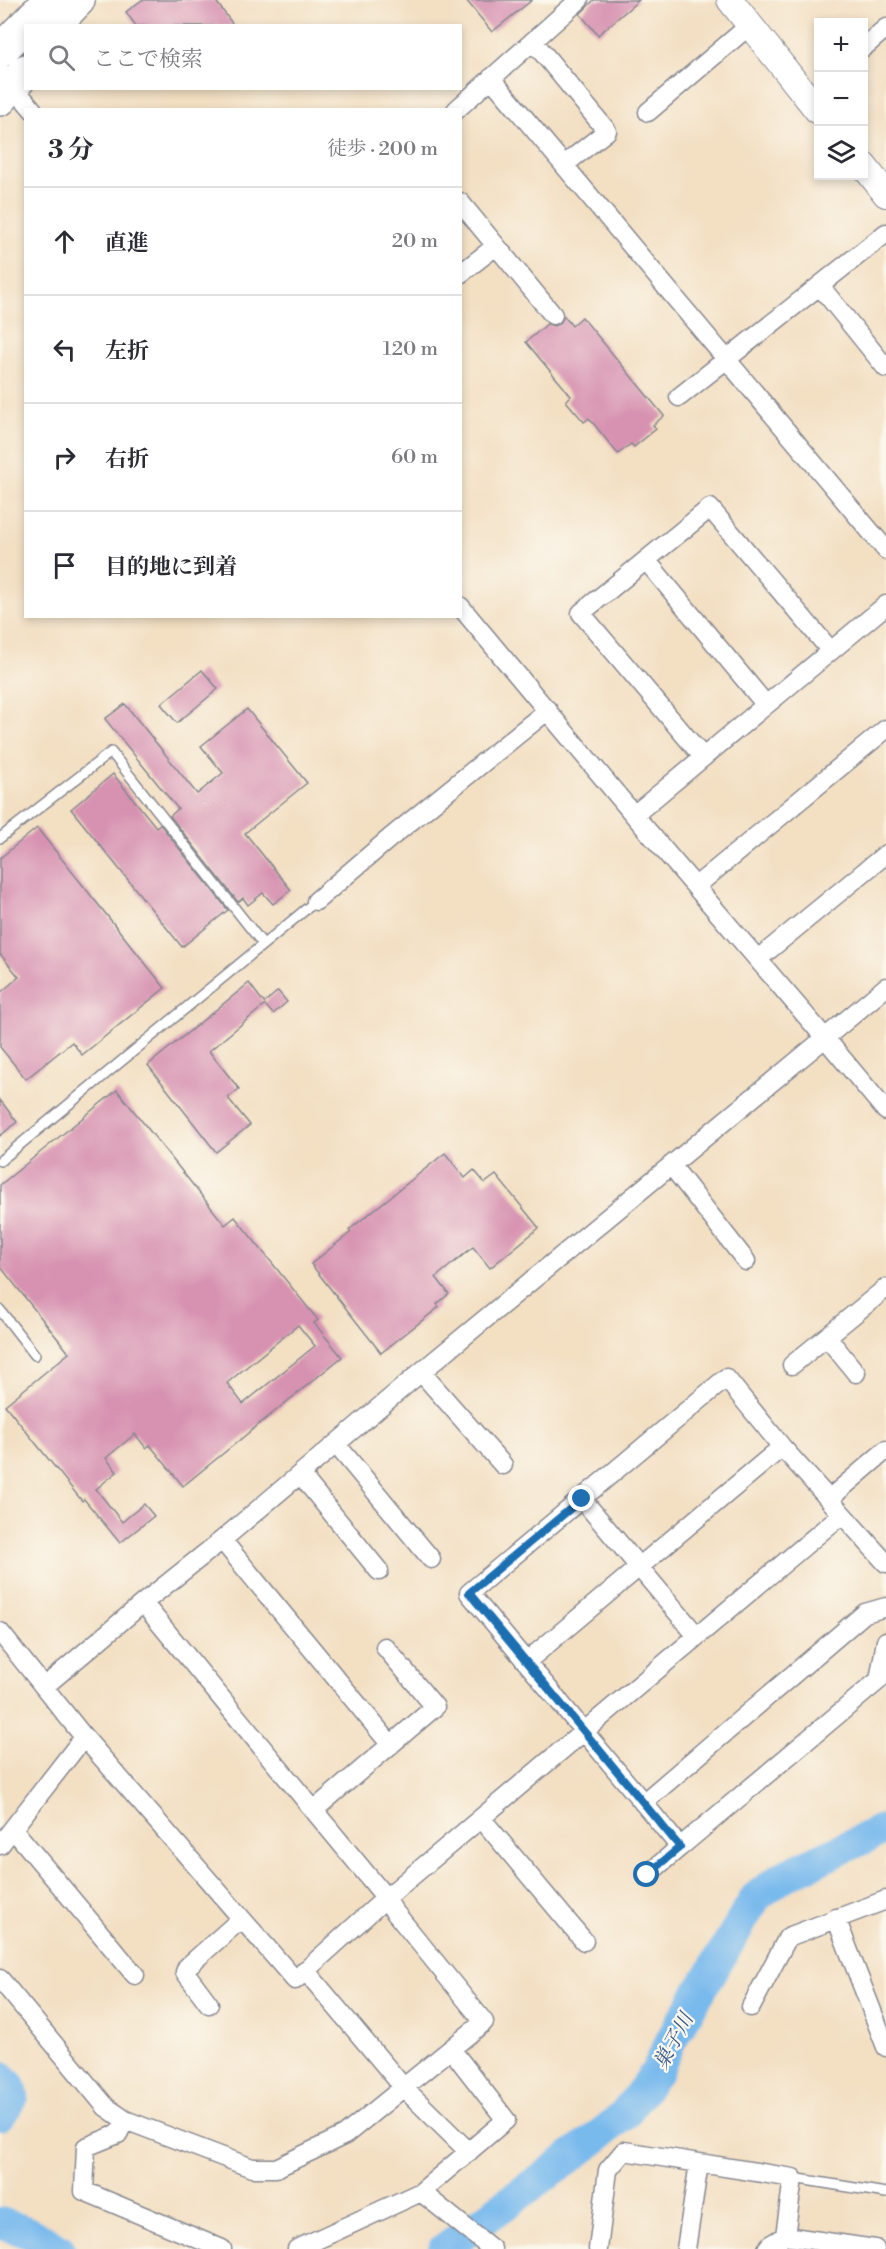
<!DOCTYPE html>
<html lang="ja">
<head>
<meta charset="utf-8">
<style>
	body { margin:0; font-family:"Libre Bodoni","Noto Serif JP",serif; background:#f7f7f7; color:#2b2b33 }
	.controls { position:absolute; right:18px; top:18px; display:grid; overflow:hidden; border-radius:0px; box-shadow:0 3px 9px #0003 }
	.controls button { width:54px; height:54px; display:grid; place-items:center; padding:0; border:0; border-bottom:2px solid #e1e1e2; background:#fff; color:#2b2b33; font:30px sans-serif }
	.stop { position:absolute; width:18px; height:18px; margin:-14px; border:4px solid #1f6fb2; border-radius:50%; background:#fff }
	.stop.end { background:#1f6fb2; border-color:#fff; box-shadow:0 2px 6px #0008 }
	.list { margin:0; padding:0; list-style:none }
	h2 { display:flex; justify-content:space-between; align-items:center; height:78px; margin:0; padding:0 24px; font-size:26px }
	h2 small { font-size:20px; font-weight:400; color:#7c7c81 }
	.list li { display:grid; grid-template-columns:39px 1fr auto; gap:18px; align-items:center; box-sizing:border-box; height:108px; padding:0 24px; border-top:2px solid #e1e1e2 }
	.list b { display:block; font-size:22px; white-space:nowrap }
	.list em { font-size:20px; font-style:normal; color:#7c7c81 }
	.icon { flex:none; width:33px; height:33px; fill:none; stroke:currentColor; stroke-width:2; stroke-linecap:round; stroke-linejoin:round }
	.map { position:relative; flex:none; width:886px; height:2249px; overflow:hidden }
	.search { position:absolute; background:#fff; box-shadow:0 3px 9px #0003; left:24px; top:24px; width:438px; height:66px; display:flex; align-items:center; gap:15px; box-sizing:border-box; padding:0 21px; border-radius:0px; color:#7c7c81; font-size:22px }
	.panel { position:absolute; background:#fff; box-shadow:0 3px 9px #0003; left:24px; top:108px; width:438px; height:510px; border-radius:0px }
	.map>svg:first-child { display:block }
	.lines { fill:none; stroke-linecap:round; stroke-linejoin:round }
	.river { stroke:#79baed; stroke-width:32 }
	.building { fill:#d792b1; fill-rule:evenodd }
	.lane-casing { stroke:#878790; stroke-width:12 }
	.street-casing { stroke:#878790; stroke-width:21 }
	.secondary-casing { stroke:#878790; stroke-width:28 }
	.highway-casing { stroke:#878790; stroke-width:36 }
	.lane { stroke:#fff; stroke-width:9 }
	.street { stroke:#fff; stroke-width:18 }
	.secondary { stroke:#fff; stroke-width:26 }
	.highway { stroke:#fff; stroke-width:33 }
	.route { stroke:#1f6fb2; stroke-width:8 }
	.labels { text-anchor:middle; stroke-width:4.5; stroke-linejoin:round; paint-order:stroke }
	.water-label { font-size:20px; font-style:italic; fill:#375989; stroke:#fbf7ec }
</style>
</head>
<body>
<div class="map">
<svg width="886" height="2249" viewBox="0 0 886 2249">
	<rect width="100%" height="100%" fill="#fbf7ec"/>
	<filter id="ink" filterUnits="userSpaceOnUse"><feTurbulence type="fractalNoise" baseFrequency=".0167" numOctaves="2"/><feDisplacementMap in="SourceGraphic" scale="12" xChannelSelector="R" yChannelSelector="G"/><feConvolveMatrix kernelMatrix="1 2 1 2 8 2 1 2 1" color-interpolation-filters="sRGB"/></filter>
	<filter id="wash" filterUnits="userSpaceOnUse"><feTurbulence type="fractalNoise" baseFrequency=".008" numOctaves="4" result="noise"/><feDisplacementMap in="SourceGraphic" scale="24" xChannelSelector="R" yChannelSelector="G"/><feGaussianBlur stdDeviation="1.35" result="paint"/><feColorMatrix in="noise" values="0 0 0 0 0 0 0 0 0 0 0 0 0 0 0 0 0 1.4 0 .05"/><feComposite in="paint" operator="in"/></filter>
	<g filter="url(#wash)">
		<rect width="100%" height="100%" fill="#f3dfc2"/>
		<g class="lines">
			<path class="river" d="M0,2076L11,2087L13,2096L0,2115
				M0,2223L27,2232L59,2249
				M444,2249L590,2143L624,2115L657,2071L671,2040L756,1897L784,1876L886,1828"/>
		</g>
		<g id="blocks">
			<path class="building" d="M142,0H215L234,26H136L126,12Z
				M466,0H532L492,32Z
				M594,0H639L598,35L580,14Z
				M564,316L572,326L582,317L664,416L653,425L656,429L634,447L631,444L618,454L589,418L584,422L566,401L571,396L526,342L547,324L554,326L560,324Z
				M202,670L218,689L177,723L161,704Z
				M125,704L197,794L223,773L201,746L247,709L307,783L245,833L291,890L273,904L263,893L248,905L243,898L238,902L170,816L178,809L105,719Z
				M113,774L156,827L160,824L228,910L182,947L71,809Z
				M37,828L165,988L82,1055L72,1042L26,1079L0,1047V993L19,977L0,954V858Z
				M249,983L264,1003L278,991L287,1002L273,1014L265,1005L209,1051L239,1089L228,1098L250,1125L216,1152L148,1065Z
				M117,1090L225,1225L235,1217L318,1320L314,1323L342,1357L183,1486L150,1445L146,1448L135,1434L106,1458L117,1472L96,1489L122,1522L144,1504L154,1516L120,1543L84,1499L82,1501L5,1405L69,1353L0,1266V1185ZM298,1325L315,1346L243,1404L227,1383Z
				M0,1100L17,1122L0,1136Z
				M445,1153L465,1178L474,1170L485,1183L496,1175L539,1228L490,1268L473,1247L436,1277L449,1294L437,1304L439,1307L381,1353L311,1264L351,1232L349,1230Z"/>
		</g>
	</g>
	<g filter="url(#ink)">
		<use href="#blocks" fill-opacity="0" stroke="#878790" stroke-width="1.5"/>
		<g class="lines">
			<defs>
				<path id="lane" d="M0,838L111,752L263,944
					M0,1161L316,901
					M0,1310L35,1355
					M793,2178L886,2193"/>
				<path id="street" d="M533,41L607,131L564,165
					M864,47L886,28
					M0,71L33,110
					M491,78L886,550
					M456,110L579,0
					M648,112L750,25
					M460,202L553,315
					M460,274L496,246
					M820,286L886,368
					M679,397L886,233
					M646,560L766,705
					M460,606L634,815L825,1038L886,987
					M703,757L581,613L710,508L831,651
					M634,815L886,605
					M696,886L886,729
					M316,901L390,838L548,710
					M758,959L886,854
					M671,1165L746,1261
					M827,1337L856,1373
					M792,1365L886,1288
					M421,1372L503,1465
					M336,1444L431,1559
					M300,1474L379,1571
					M582,1499L697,1636
					M829,1499L886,1450
					M222,1540L391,1745
					M886,1563L782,1447L726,1378L469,1593L680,1847L879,1680L886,1641
					M0,1632L84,1737L295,1980L386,1898L841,1515
					M526,1662L782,1447
					M45,1686L143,1603L222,1540L421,1372L825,1038L886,1111
					M643,1803L865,1613L886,1607
					M314,1810L435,1707L385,1647
					M481,1818L584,1941
					M13,1829L135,1975
					M0,1845L84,1737
					M647,1875L680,1847
					M836,1918L886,2047
					M305,1970L404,2088L469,2152
					M0,1979L106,2107L125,2120L252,2168H276L345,2135L484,2022L393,1910L386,1898L143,1603
					M209,2004L185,1972L187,1967L241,1919
					M751,2007L788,1937L886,1900
					M125,2120L118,2134L86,2147L84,2191L222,2249
					M421,2192L492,2249
					M297,2249L421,2192L506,2120L451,2049
					M598,2249L608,2170L624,2151L793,2178L785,2236
					M686,2249L699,2163
					M767,2249L770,2245L785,2236L875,2249"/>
				<path id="secondary" d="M730,0L818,111
					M864,166L886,194"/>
				<path id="highway" d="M48,26L55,24L78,0
					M0,51L50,0
					M0,99L26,71"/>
			</defs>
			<use href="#lane" class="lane-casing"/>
			<use href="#street" class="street-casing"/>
			<use href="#secondary" class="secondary-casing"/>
			<use href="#highway" class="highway-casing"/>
			<use href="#lane" class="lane"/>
			<use href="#street" class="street"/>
			<use href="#secondary" class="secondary"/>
			<use href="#highway" class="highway"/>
		</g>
	</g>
	<g class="lines" filter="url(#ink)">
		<path class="route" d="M582,1499L469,1593L680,1847L647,1875"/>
	</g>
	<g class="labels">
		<g class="water-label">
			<text transform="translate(673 2041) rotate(-62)" y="7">巣子川</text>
		</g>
	</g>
</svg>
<div class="controls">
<button>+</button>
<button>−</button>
<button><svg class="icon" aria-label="layers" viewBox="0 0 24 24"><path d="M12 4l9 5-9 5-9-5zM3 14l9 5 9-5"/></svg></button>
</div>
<div class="stop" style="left:647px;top:1875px"></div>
<div class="stop end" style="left:582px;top:1499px"></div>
<div class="search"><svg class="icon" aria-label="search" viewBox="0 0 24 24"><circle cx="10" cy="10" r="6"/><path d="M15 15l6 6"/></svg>ここで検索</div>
<section class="panel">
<h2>3 分<small>徒歩 · 200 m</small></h2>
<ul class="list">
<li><svg class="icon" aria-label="ahead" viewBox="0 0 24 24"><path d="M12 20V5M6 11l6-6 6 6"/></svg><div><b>直進</b></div><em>20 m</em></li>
<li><svg class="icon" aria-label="left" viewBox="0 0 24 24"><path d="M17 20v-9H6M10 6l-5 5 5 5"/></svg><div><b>左折</b></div><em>120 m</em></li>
<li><svg class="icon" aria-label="right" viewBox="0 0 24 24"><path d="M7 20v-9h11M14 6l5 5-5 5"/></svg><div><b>右折</b></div><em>60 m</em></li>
<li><svg class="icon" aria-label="arrive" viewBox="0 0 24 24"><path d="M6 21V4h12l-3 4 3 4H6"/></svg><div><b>目的地に到着</b></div></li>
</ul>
</section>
</div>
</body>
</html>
